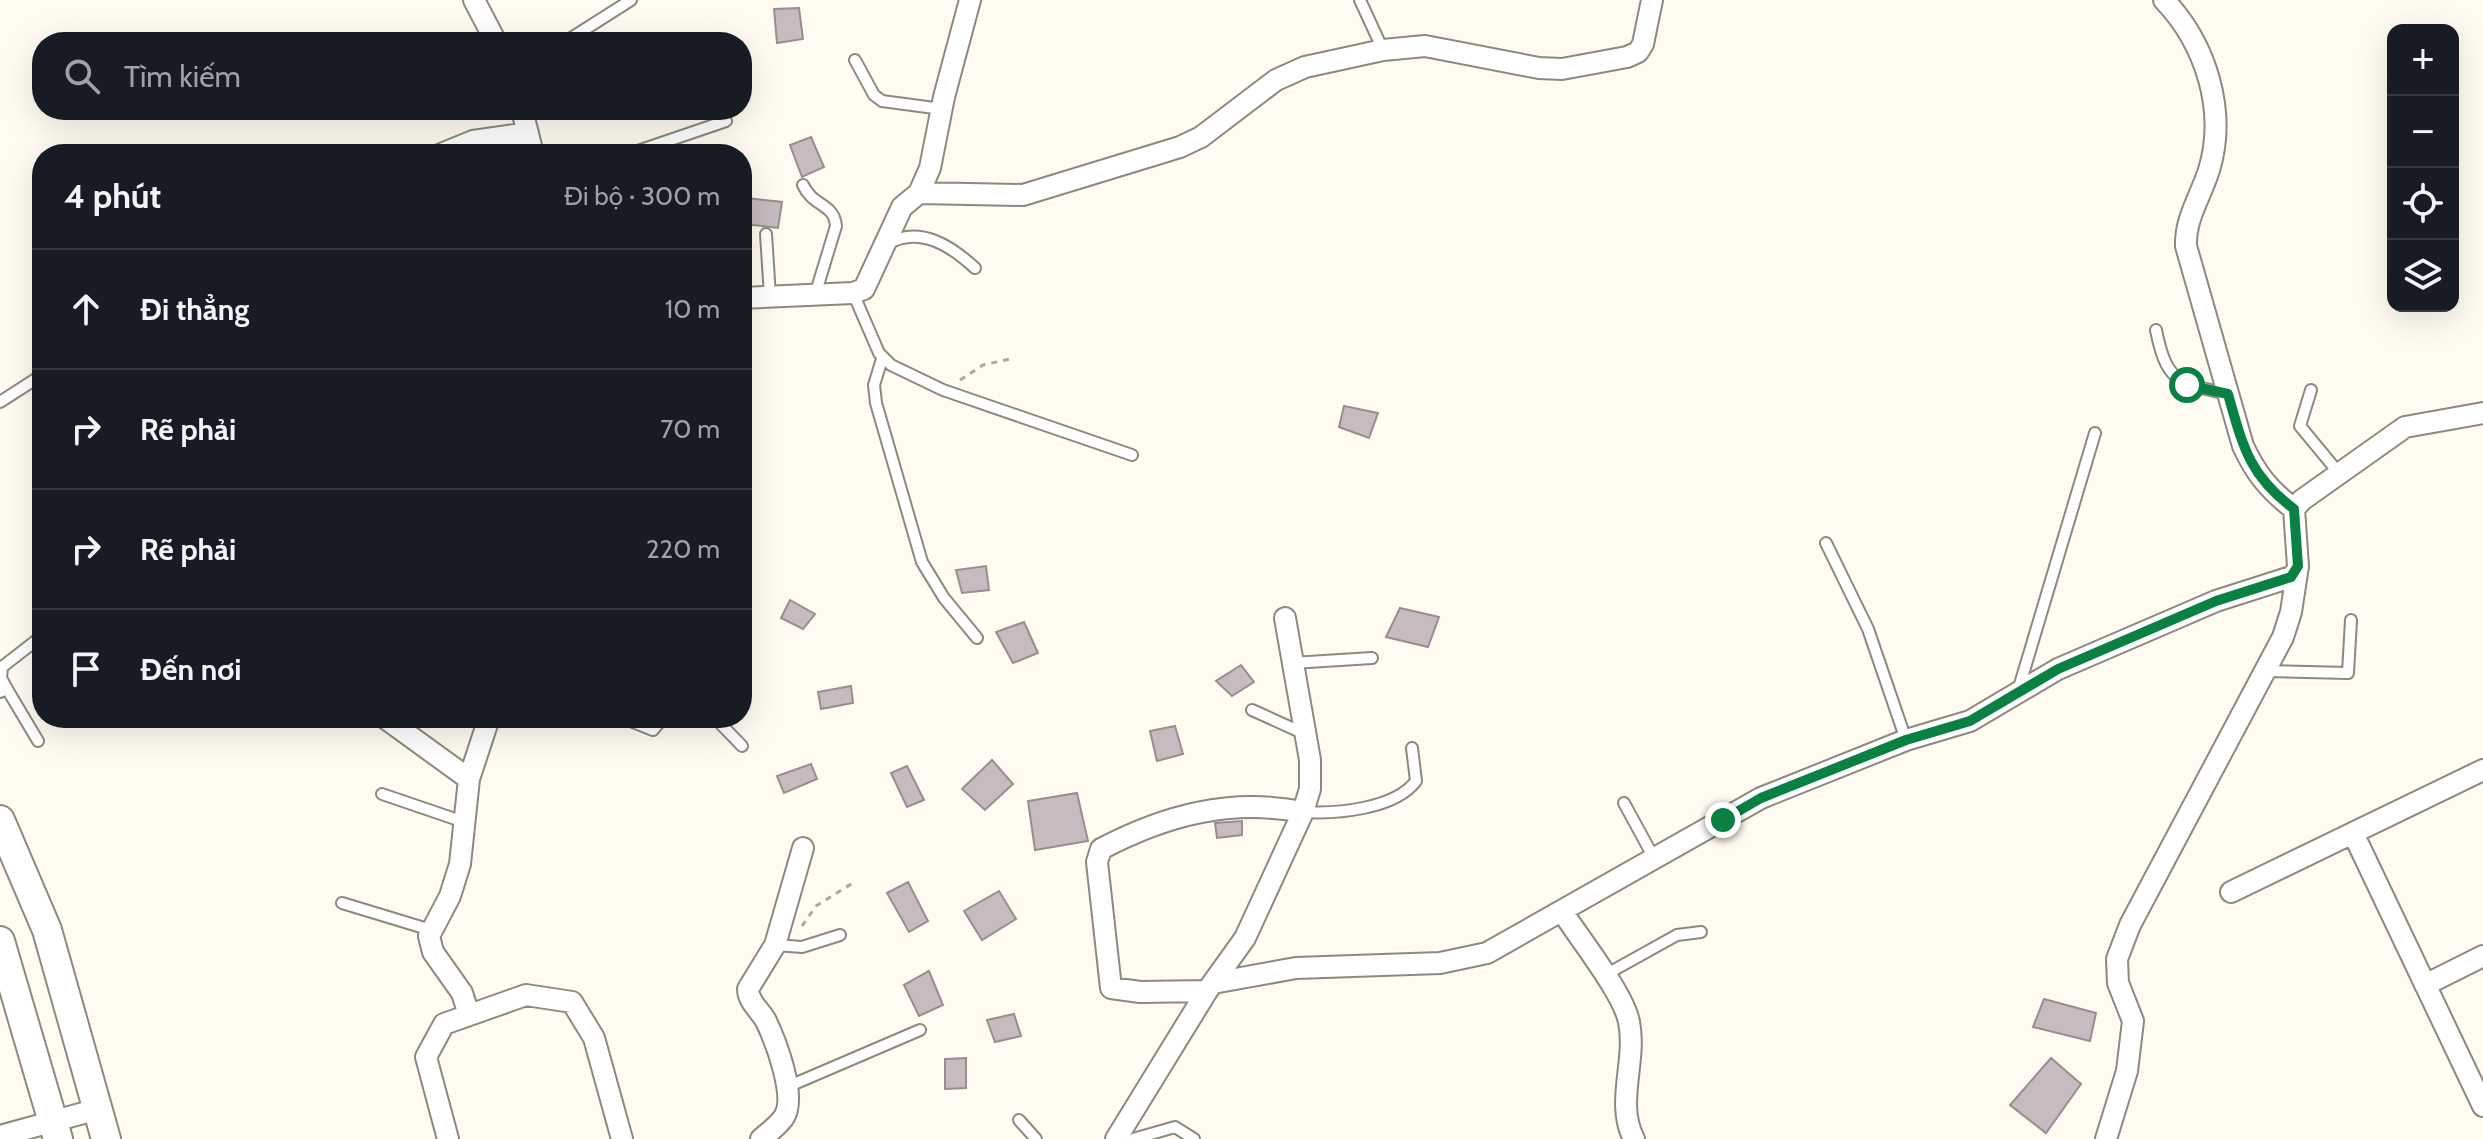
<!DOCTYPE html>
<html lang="vi">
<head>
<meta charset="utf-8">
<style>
	body { margin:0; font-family:Cabin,sans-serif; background:#242831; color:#f1f3f6 }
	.controls { position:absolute; right:24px; top:24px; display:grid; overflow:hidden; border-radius:16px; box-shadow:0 8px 32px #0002 }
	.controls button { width:72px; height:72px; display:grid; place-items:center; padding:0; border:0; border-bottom:2px solid #363941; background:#171b24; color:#f1f3f6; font:40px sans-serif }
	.stop { position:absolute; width:24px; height:24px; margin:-18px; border:6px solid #0b8043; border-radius:50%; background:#fff }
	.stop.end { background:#0b8043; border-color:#fff; box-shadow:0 2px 8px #0008 }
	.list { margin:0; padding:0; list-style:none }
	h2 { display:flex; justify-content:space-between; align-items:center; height:104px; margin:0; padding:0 32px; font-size:34px }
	h2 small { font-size:26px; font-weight:400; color:#9ea1a6 }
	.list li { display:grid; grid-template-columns:52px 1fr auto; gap:24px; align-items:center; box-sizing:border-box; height:120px; padding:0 32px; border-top:2px solid #363941 }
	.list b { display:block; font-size:30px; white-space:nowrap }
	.list em { font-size:26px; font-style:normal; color:#9ea1a6 }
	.icon { flex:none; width:44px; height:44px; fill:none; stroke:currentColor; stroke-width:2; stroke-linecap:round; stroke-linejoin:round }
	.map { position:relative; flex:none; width:2483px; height:1139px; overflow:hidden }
	.search { position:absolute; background:#171b24; box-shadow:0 8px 32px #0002; left:32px; top:32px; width:720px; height:88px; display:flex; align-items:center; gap:20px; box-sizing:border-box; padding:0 28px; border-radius:32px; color:#9ea1a6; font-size:30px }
	.panel { position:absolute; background:#171b24; box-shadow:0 8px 32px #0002; left:32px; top:144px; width:720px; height:584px; border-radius:32px }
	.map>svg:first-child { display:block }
	.building { fill:#c7bbc0; stroke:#988d91; stroke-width:2 }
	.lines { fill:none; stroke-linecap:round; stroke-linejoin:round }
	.lane-casing { stroke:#8d8980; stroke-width:14 }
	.street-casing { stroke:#8d8980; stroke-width:24 }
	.secondary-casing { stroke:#8d8980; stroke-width:32 }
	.path { stroke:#aca8a1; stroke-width:3; stroke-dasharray:6 6; stroke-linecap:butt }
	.lane { stroke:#fff; stroke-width:10 }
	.street { stroke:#fff; stroke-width:20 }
	.secondary { stroke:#fff; stroke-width:28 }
	.route { stroke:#0b8043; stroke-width:10 }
</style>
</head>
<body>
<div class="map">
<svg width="2483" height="1139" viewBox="0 0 2483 1139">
	<rect width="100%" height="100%" fill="#fffbf1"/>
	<path class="building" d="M799,8L803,39L777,43L774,9Z
		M811,137L824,167L802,177L790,145Z
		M747,198L782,202L778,228L745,224Z
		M1344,406L1378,413L1369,438L1339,427Z
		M986,566L989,590L962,593L956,570Z
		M790,600L815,614L803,629L781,618Z
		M1400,608L1439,617L1428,647L1386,637Z
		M1024,622L1038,653L1013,663L996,632Z
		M1241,665L1254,682L1232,696L1216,681Z
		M851,686L853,703L821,709L818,692Z
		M1175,726L1183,754L1157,761L1150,731Z
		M992,760L1013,784L985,810L962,789Z
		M811,764L817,779L784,793L777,776Z
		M907,766L924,800L907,807L891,773Z
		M1077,793L1088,841L1035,850L1028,801Z
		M1242,821V835L1217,838L1215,823Z
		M908,882L928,921L909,932L887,893Z
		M999,891L1016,919L982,940L964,911Z
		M929,971L943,1005L919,1016L904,985Z
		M2044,999L2096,1013L2090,1041L2033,1027Z
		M1014,1014L1021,1036L995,1042L987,1020Z
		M966,1058V1088L945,1089V1059Z
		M2051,1058L2081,1084L2046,1133L2010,1105Z"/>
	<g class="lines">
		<defs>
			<path id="lane" d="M1360,0L1383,50
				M565,42L631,0
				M855,60L874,95L882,101L942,109
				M629,154L726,121
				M803,185C813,207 834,203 836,226L815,295
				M766,234L770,296
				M887,244C920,225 951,246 975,268
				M853,293L879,353L891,365L943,390L1132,455
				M2156,330C2167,384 2178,382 2228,394
				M882,359L874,385L876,403L922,562L944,598L977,638
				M2311,390L2300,426L2338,472
				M0,402L42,375
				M1826,543L1868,629L1906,740
				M1292,663L1372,658
				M2266,671L2348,673L2351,620
				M7,689L38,741
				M2018,691L2095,433
				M0,692L7,689L1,678L2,667L42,636
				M1252,710L1305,734
				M623,718L653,730L663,718
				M715,718L742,746
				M382,794L464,822
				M1624,803L1654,858
				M1303,812C1337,814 1395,809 1416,781L1412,748
				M342,903L431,930
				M775,945L802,947L840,935
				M1605,975L1677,935L1701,932
				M787,1087L920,1030
				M1019,1120L1036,1139
				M1133,1139L1175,1127L1194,1139"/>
			<path id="street" d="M474,0L496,42
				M2164,0C2206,44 2227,111 2209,170C2201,196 2185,218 2186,246L2243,446C2256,474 2270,491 2294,509
				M522,110L533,154
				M441,154L473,141L528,133
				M919,193L1023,195L1180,147L1201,137L1276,80L1305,67L1383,50L1425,46L1539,68L1562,69L1627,57L1638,52L1643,44L1652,0
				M742,298L853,293L864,289L902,207L919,193L930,168L944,97L970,0
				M385,718L469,779
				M2353,833L2483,1106
				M2231,892L2483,770
				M1562,911C1579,938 1624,994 1629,1022C1637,1061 1615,1103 1634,1139
				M1213,983L1296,968L1440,963L1487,953L1761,798L1906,740L1970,721L2058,669L2216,601L2291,577L2296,572
				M2425,985L2483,956
				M1207,991L1140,992L1111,988L1097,862L1101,849C1166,815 1230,798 1303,812
				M469,1015L462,993L433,952L429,936L450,896L460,864L469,779L489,718
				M0,1136L98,1109
				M448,1139L426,1057L444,1024L526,995L572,1002L594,1038L622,1139
				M761,1139C769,1132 778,1126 784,1117C797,1097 776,1042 766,1021C760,1010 748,1002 748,989L775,945L803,848
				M1116,1139L1207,991L1245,938L1303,812L1310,789V760L1285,618
				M2106,1139L2127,1071L2133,1021L2118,983L2117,959L2130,925L2283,637L2291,612L2298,566L2294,509L2302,500L2405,427L2483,413"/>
			<path id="secondary" d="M0,820L47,930L106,1139
				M0,941L58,1139"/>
		</defs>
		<use href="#lane" class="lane-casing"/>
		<use href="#street" class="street-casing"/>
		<use href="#secondary" class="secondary-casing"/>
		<path class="path" d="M960,380L983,365L1010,359
			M802,926L816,906L856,881"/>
		<use href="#lane" class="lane"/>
		<use href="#street" class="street"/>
		<use href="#secondary" class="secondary"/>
	</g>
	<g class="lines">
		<path class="route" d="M1723,820L1761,798L1906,740L1970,721L2058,669L2216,601L2291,577L2298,566L2294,509C2249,475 2243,447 2228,394L2187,385"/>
	</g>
</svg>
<div class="controls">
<button>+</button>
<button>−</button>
<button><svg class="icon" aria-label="locate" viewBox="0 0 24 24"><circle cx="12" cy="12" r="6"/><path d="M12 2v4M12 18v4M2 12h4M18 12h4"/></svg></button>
<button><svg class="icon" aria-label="layers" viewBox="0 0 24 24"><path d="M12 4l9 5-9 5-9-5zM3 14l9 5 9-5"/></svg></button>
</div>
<div class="stop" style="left:2187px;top:385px"></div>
<div class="stop end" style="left:1723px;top:820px"></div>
<div class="search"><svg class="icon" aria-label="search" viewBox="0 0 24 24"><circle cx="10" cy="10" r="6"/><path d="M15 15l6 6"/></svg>Tìm kiếm</div>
<section class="panel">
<h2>4 phút<small>Đi bộ · 300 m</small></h2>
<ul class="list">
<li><svg class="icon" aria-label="ahead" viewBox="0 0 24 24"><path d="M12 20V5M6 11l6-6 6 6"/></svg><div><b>Đi thẳng</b></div><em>10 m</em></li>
<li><svg class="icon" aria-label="right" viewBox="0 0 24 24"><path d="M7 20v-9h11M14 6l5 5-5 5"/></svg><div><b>Rẽ phải</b></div><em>70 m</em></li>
<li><svg class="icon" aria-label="right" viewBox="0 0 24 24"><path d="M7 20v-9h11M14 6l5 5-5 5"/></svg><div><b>Rẽ phải</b></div><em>220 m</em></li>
<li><svg class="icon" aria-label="arrive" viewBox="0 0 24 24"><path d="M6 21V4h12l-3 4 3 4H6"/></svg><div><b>Đến nơi</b></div></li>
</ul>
</section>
</div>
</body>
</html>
